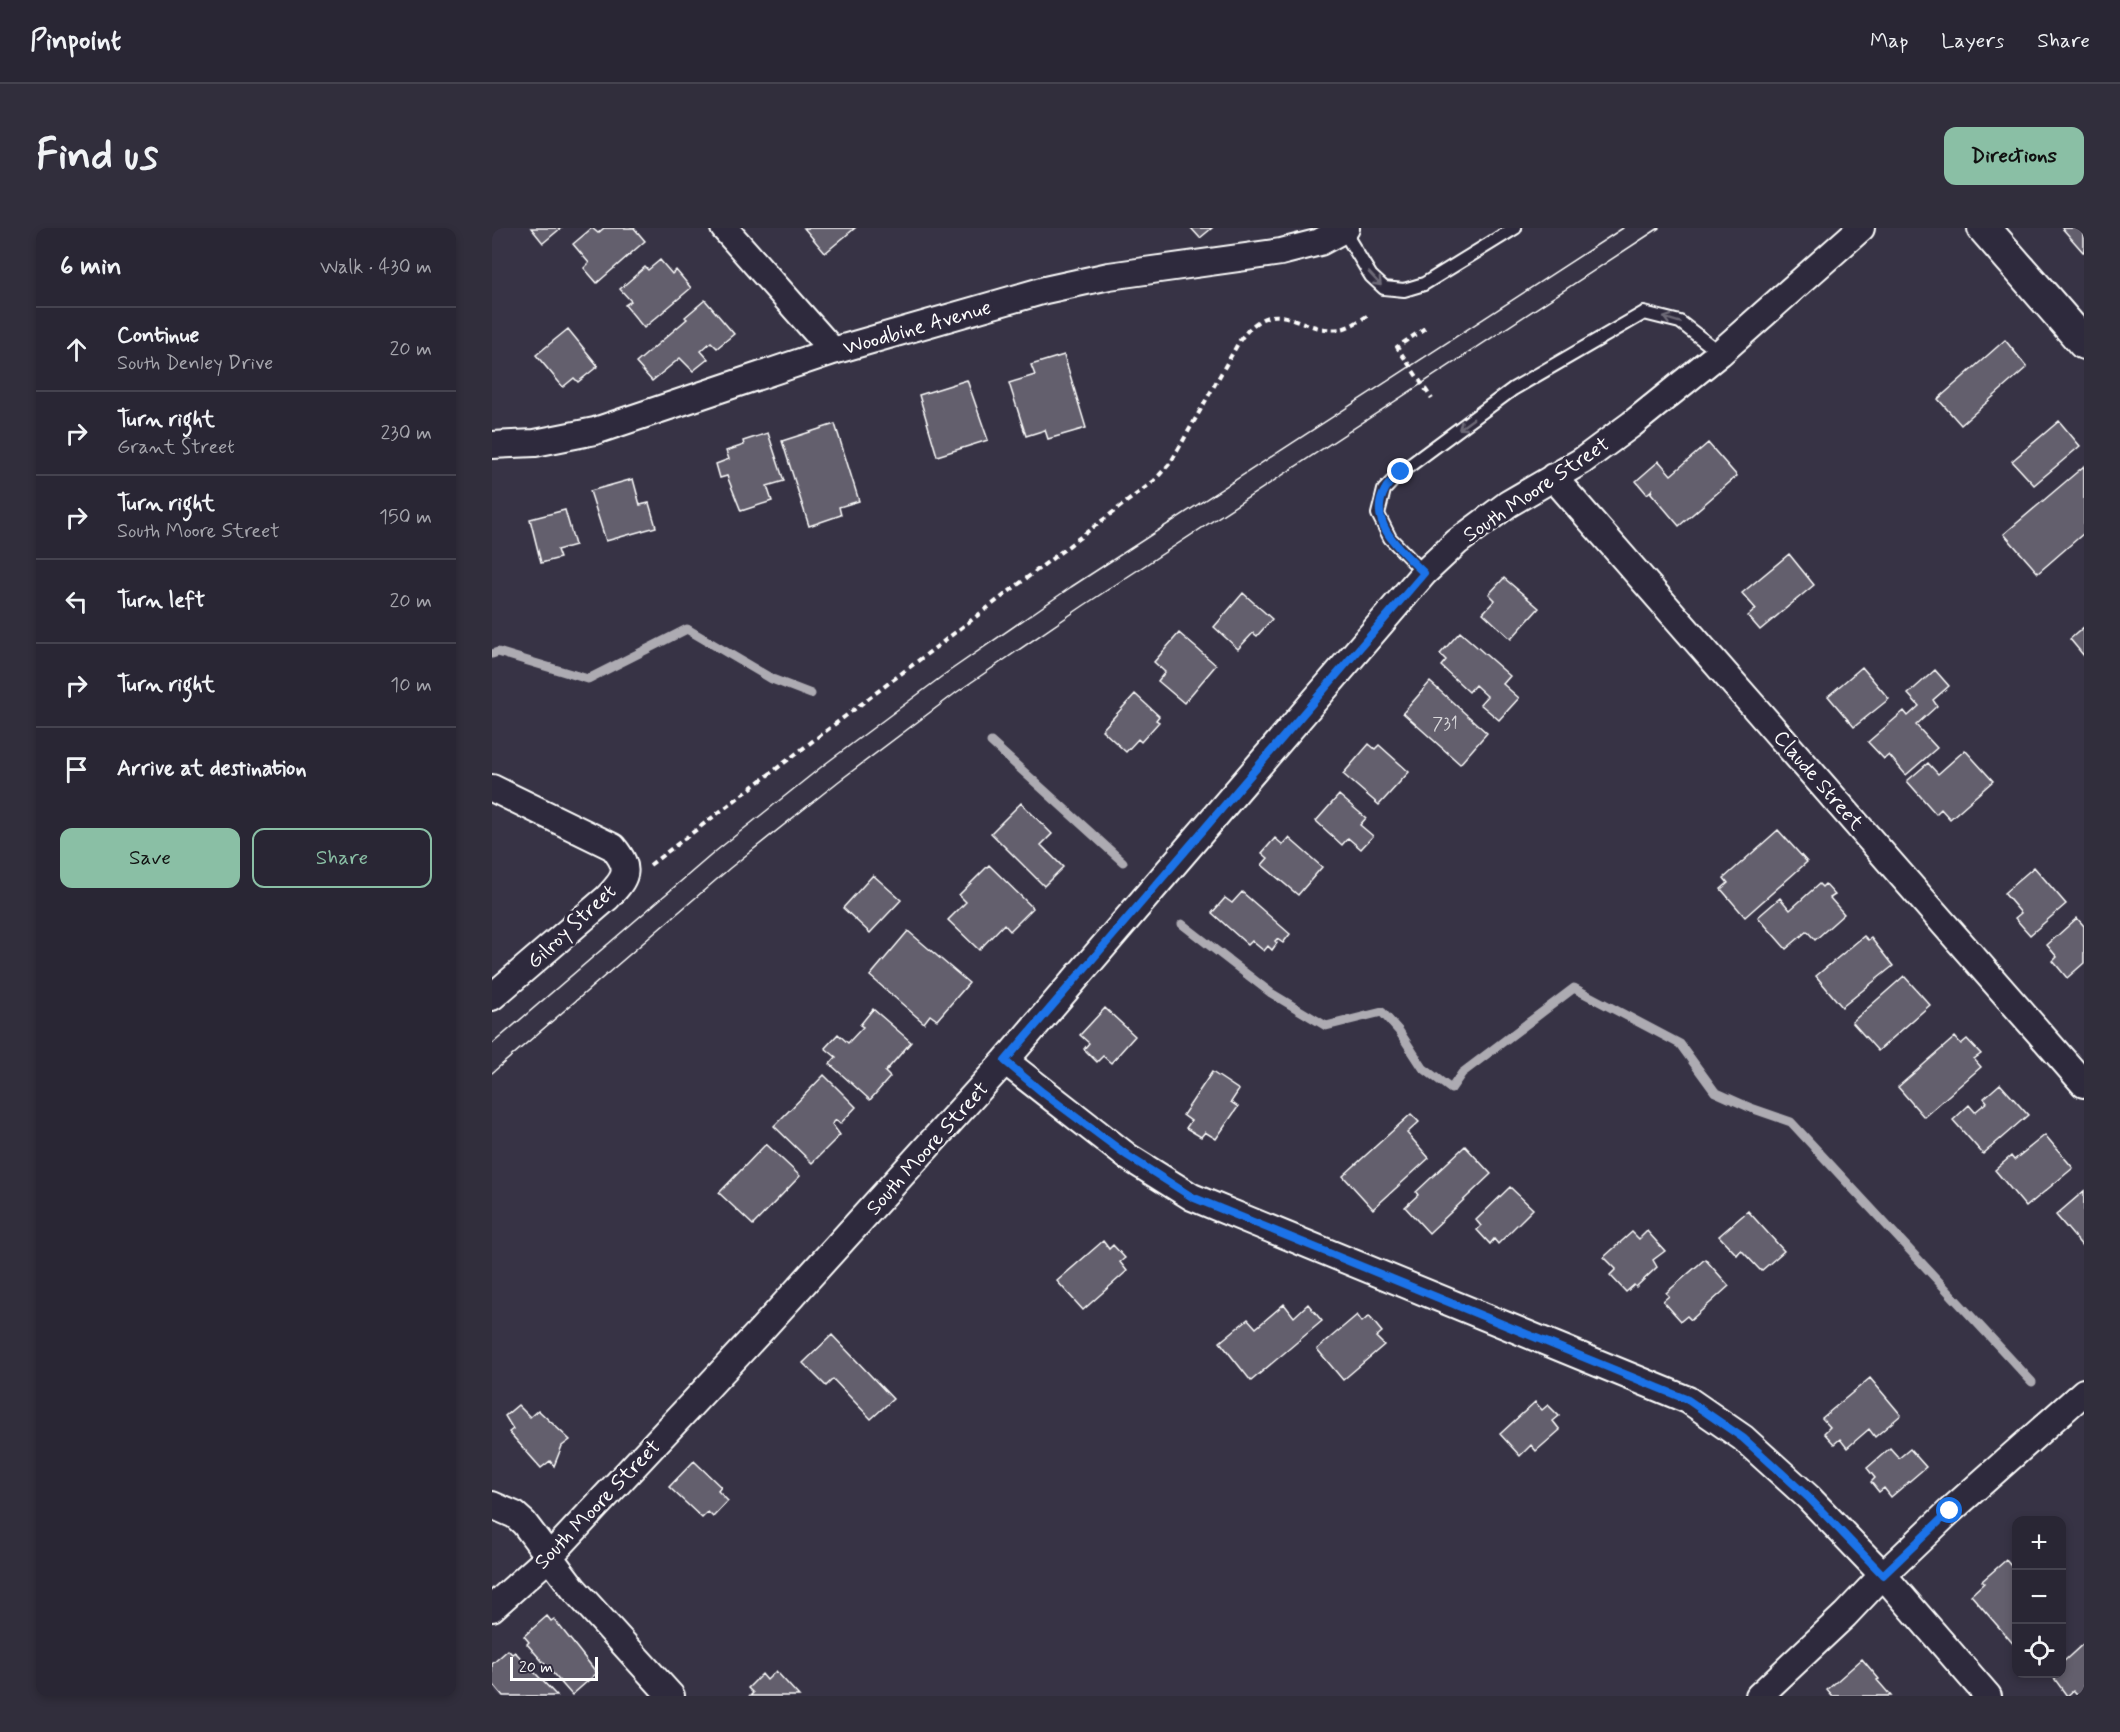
<!DOCTYPE html>
<html lang="en">
<head>
<meta charset="utf-8">
<style>
	body { margin:0; font-family:Mynerve,sans-serif; background:#312e3c; color:#f1f3f6 }
	.controls { position:absolute; right:18px; bottom:18px; display:grid; overflow:hidden; border-radius:12px; box-shadow:0 3px 9px #0003 }
	.controls button { width:54px; height:54px; display:grid; place-items:center; padding:0; border:0; border-bottom:2px solid #45434f; background:#292634; color:#f1f3f6; font:30px sans-serif }
	.scale { position:absolute; left:18px; bottom:15px; width:88px; box-sizing:border-box; padding-left:6px; border:3px solid #fff; border-top:0; font-size:16px; line-height:21px; white-space:nowrap; color:#fff; -webkit-text-stroke:4px #2f2a3d; paint-order:stroke }
	.stop { position:absolute; width:18px; height:18px; margin:-14px; border:4px solid #1a73e8; border-radius:50%; background:#fff }
	.stop.end { background:#1a73e8; border-color:#fff; box-shadow:0 2px 6px #0008 }
	.list { margin:0; padding:0; list-style:none }
	h2 { display:flex; justify-content:space-between; align-items:center; height:78px; margin:0; padding:0 24px; font-size:26px }
	h2 small { font-size:20px; font-weight:400; color:#a5a5ac }
	.list li { display:grid; grid-template-columns:39px 1fr auto; gap:18px; align-items:center; box-sizing:border-box; height:84px; padding:0 24px; border-top:2px solid #45434f }
	.list b { display:block; font-size:22px; white-space:nowrap }
	.list p { margin:0; font-size:20px; white-space:nowrap; color:#a5a5ac }
	.list em { font-size:20px; font-style:normal; color:#a5a5ac }
	.actions { display:flex; gap:12px; padding:18px 24px }
	.actions a { flex:1; padding:14px 0; border:2px solid #8abfa5; border-radius:12px; text-align:center; font-size:21px; color:#8abfa5 }
	.actions .main { background:#8abfa5; color:#111 }
	.icon { flex:none; width:33px; height:33px; fill:none; stroke:currentColor; stroke-width:2; stroke-linecap:round; stroke-linejoin:round }
	.map { position:relative; flex:none; width:1592px; height:1468px; overflow:hidden; border-radius:12px }
	header { display:flex; align-items:center; gap:36px; box-sizing:border-box; height:84px; padding:0 30px; background:#292634; border-bottom:2px solid #45434f }
	header strong { font-size:28px }
	nav { display:flex; gap:33px; margin-inline-start:auto; font-size:21px }
	.intro { display:flex; align-items:center; justify-content:space-between; box-sizing:border-box; height:144px; padding:0 36px }
	h1 { margin:0; font-size:42px }
	.button { padding:15px 27px; border-radius:12px; background:#8abfa5; color:#111; font-size:21px; font-weight:700 }
	main { display:flex; gap:36px; padding:0 36px }
	aside { flex:1; background:#292634; border-radius:12px; box-shadow:0 3px 9px #0003 }
	.map>svg:first-child { display:block }
	.lines { fill:none; stroke-linecap:round; stroke-linejoin:round }
	.stream { stroke:#adabb2; stroke-width:9 }
	.building { fill:#635f6d; stroke:#fff; stroke-width:1.5 }
	.service-casing { stroke:#fff; stroke-width:16 }
	.minor-casing { stroke:#fff; stroke-width:30 }
	.tertiary-casing { stroke:#fff; stroke-width:36 }
	.path { stroke:#fff; stroke-width:4; stroke-dasharray:6 4.5; stroke-linecap:butt }
	.service { stroke:#2f2a3d; stroke-width:12 }
	.minor { stroke:#2f2a3d; stroke-width:26 }
	.tertiary { stroke:#2f2a3d; stroke-width:32 }
	.tram { stroke:#fff; stroke-width:1.5 }
	.oneway { stroke:#6d6a77 }
	.route { stroke:#1a73e8; stroke-width:8 }
	.labels { text-anchor:middle; stroke-width:6; stroke-linejoin:round; paint-order:stroke }
	.number-label { font-size:18px; fill:#d8d7da }
	.street-label { font-size:21px; fill:#fff; stroke:#2f2a3d }
</style>
</head>
<body>
<header>
<strong>Pinpoint</strong>
<nav><a>Map</a><a>Layers</a><a>Share</a></nav>
</header>
<div class="intro"><h1>Find us</h1><a class="button">Directions</a></div>
<main>
<aside>
<h2>6 min<small>Walk · 430 m</small></h2>
<ul class="list">
<li><svg class="icon" aria-label="ahead" viewBox="0 0 24 24"><path d="M12 20V5M6 11l6-6 6 6"/></svg><div><b>Continue</b><p>South Denley Drive</p></div><em>20 m</em></li>
<li><svg class="icon" aria-label="right" viewBox="0 0 24 24"><path d="M7 20v-9h11M14 6l5 5-5 5"/></svg><div><b>Turn right</b><p>Grant Street</p></div><em>230 m</em></li>
<li><svg class="icon" aria-label="right" viewBox="0 0 24 24"><path d="M7 20v-9h11M14 6l5 5-5 5"/></svg><div><b>Turn right</b><p>South Moore Street</p></div><em>150 m</em></li>
<li><svg class="icon" aria-label="left" viewBox="0 0 24 24"><path d="M17 20v-9H6M10 6l-5 5 5 5"/></svg><div><b>Turn left</b></div><em>20 m</em></li>
<li><svg class="icon" aria-label="right" viewBox="0 0 24 24"><path d="M7 20v-9h11M14 6l5 5-5 5"/></svg><div><b>Turn right</b></div><em>10 m</em></li>
<li><svg class="icon" aria-label="arrive" viewBox="0 0 24 24"><path d="M6 21V4h12l-3 4 3 4H6"/></svg><div><b>Arrive at destination</b></div></li>
</ul>
<div class="actions"><a class="main">Save</a><a>Share</a></div>
</aside>
<div class="map">
<svg width="1592" height="1468" viewBox="0 0 1592 1468">
	<rect width="100%" height="100%" fill="#373345"/>
	<filter id="ink" filterUnits="userSpaceOnUse"><feTurbulence type="fractalNoise" baseFrequency=".0167" numOctaves="2"/><feDisplacementMap in="SourceGraphic" scale="12" xChannelSelector="R" yChannelSelector="G"/><feConvolveMatrix kernelMatrix="1 2 1 2 8 2 1 2 1" color-interpolation-filters="sRGB"/></filter>
	<g filter="url(#ink)">
		<g class="lines">
			<path class="stream" d="M0,426L6,424L96,451L195,401L280,451L319,466
				M499,514L631,634
				M690,696L779,765L834,798L890,784L907,803L931,840L959,861L970,845L1082,760L1188,816L1223,864L1259,880L1299,894L1540,1154"/>
		</g>
		<path class="building" d="M39,0H69L51,15Z
			M100,0L106,5L112,0H142L153,13L105,55L92,40L97,35L81,16Z
			M312,0H363L333,25Z
			M699,0H720L708,10Z
			M1570,0H1592V24H1591Z
			M168,32L180,46L184,42L199,60L152,100L133,77L139,73L128,61L153,39L156,42Z
			M213,72L242,106L225,120L219,114L209,123L216,131L201,143L188,130L160,153L144,135L195,91L193,89Z
			M76,101L106,138L86,154L82,150L71,159L44,127Z
			M1513,112L1535,139L1469,197L1446,171Z
			M572,127L594,200L556,211L553,202L534,208L517,155L543,147L539,137Z
			M475,152L496,212L445,228L427,167Z
			M1567,193L1588,218L1542,257L1520,233Z
			M343,196L367,273L347,279L349,287L317,298L290,213Z
			M276,205L292,253L275,258L280,273L249,283L235,248L228,250L224,236L237,231L234,223L252,217L251,213Z
			M1216,215L1245,248L1187,298L1159,265L1160,262L1155,266L1144,253L1167,233L1179,247Z
			M1592,238V305L1546,345L1512,306Z
			M141,251L148,277L157,275L164,299L114,313L98,263Z
			M73,282L83,317L65,322L68,330L49,335L38,291Z
			M1297,326L1322,357L1268,402L1256,388L1264,381L1250,365Z
			M1012,350L1047,380L1019,411L991,385L1003,372L997,366Z
			M751,365L780,391L765,408L761,405L746,421L722,399Z
			M1592,399V428L1578,411Z
			M968,404L1018,448L1011,456L1027,470L1007,492L988,476L995,468L983,457L977,464L949,438L954,432L948,426Z
			M687,405L724,437L692,475L666,453L673,444L662,434Z
			M1370,439L1397,471L1362,499L1336,468Z
			M1443,442L1457,458L1441,472L1445,478L1424,497L1445,520L1414,547L1397,527L1392,531L1376,514L1412,483L1416,488L1427,478L1416,466Z
			M938,454L995,505L968,536L911,485Z
			M643,466L667,488L664,492L667,494L649,514L646,511L634,524L610,502Z
			M877,516L883,521L887,517L917,544L887,577L851,546Z
			M1473,522L1501,553L1458,591L1449,581L1444,586L1415,553L1436,535L1446,546Z
			M847,567L874,590L868,597L881,608L869,621L856,610L850,617L824,593Z
			M529,575L560,606L549,617L571,639L552,658L499,605Z
			M1286,602L1315,634L1253,689L1229,661L1236,655L1232,650Z
			M783,610L791,617L797,610L830,639L806,667L770,637L776,630L770,625Z
			M497,637L541,680L518,703L512,696L487,722L456,692L474,674L467,667Z
			M1542,639L1574,676L1538,707L1523,690L1529,685L1512,665Z
			M381,647L409,672L378,705L351,680Z
			M1327,656L1330,659L1333,656L1343,667L1338,670L1352,686L1323,712L1315,703L1294,721L1266,689L1288,670L1298,682Z
			M750,664L798,706L791,715L785,711L783,713L785,715L780,722L776,718L772,723L760,713L756,717L720,685L733,670L740,675Z
			M1585,690L1592,698V735L1575,750L1561,733L1565,729L1555,717Z
			M416,703L477,755L445,792L438,787L432,795L378,748Z
			M1372,708L1376,712L1379,710L1401,738L1350,779L1324,748Z
			M1412,748L1438,777L1386,823L1360,794Z
			M613,780L643,808L619,835L611,828L605,834L592,821L597,815L588,807Z
			M381,781L419,814L393,844L398,849L378,872L338,836L344,829L333,820L346,806L356,815L371,799L368,797Z
			M1463,809L1469,816L1475,811L1489,826L1482,831L1489,839L1432,889L1406,859Z
			M720,844L747,862L739,874L746,879L724,911L713,904L709,909L694,900L699,893L691,887Z
			M332,847L364,879L348,896L344,892L340,896L348,907L320,935L282,898Z
			M1508,856L1536,887L1491,926L1461,892L1477,877L1483,884L1495,874L1492,870Z
			M919,886L927,894L915,905L937,930L881,981L851,948Z
			M1553,907L1581,940L1534,979L1503,942L1519,928L1522,932Z
			M274,916L308,948L261,997L227,965Z
			M973,918L999,946L937,1005L913,979L926,967L924,964Z
			M1018,959L1041,981L1006,1016L1002,1011L998,1016L985,1002L989,998L984,992Z
			M1592,963V1018L1591,1019L1564,987Z
			M1256,983L1292,1023L1269,1043L1249,1022L1245,1027L1227,1008Z
			M1155,1003L1173,1023L1161,1032L1165,1039L1144,1059L1142,1057L1134,1064L1118,1047L1124,1041L1112,1029L1140,1004L1147,1011Z
			M611,1013L617,1021L621,1017L633,1030L628,1034L635,1043L591,1082L565,1053Z
			M1213,1031L1237,1058L1199,1092L1195,1088L1189,1093L1171,1073L1177,1068L1174,1065Z
			M792,1076L802,1089L816,1076L830,1093L759,1153L728,1114L756,1091L764,1100Z
			M865,1087L870,1094L877,1088L890,1104L884,1109L892,1117L851,1152L825,1121Z
			M340,1107L401,1171L379,1191L341,1151L334,1158L311,1135Z
			M1378,1150L1409,1187L1383,1209L1377,1201L1355,1220L1348,1211L1342,1216L1332,1205L1338,1199L1330,1190Z
			M1043,1174L1050,1182L1056,1177L1067,1188L1061,1193L1068,1202L1044,1223L1039,1217L1028,1228L1008,1206Z
			M26,1177L38,1189L46,1182L78,1212L70,1218L62,1238L58,1233L49,1240L17,1204L21,1201L13,1188Z
			M1398,1220L1407,1230L1418,1221L1434,1239L1399,1269L1392,1260L1387,1264L1379,1254L1383,1250L1375,1240Z
			M202,1233L229,1259L226,1263L236,1273L221,1289L216,1284L210,1290L177,1259Z
			M1514,1332L1524,1344V1419L1479,1367L1492,1355L1490,1353Z
			M55,1388L59,1393L62,1391L105,1445L80,1467L35,1416L37,1414L32,1408Z
			M1592,1415V1468H1586L1581,1463L1575,1468L1559,1446H1570V1435Z
			M16,1422L20,1426L23,1424L65,1468H11L0,1455V1436Z
			M1370,1431L1387,1451L1385,1452L1399,1468H1340L1335,1462Z
			M284,1443L307,1468H258L261,1465L256,1460L270,1446L275,1452Z"/>
		<g class="lines">
			<defs>
				<path id="service" d="M851,2L879,48L892,60L912,62L932,56L1023,0
					M932,345L898,310L886,286L892,262L909,244L1021,161L1152,85L1188,94L1228,125"/>
				<path id="minor" d="M232,0L341,123
					M0,217L43,215L103,203L341,123L553,62L617,48L789,24L828,14L854,0
					M1061,249L1592,856
					M0,560L121,619C140,642 134,650 115,670L0,769
					M513,833L636,929L700,969L1196,1172L1251,1210L1316,1269L1391,1347L1496,1468
					M0,1277L23,1287L32,1295L81,1360L179,1468
					M0,1380L56,1330L270,1101L513,833L932,345L965,314L1016,276L1090,233L1140,196L1228,125L1369,0
					M1267,1468L1353,1387L1391,1347L1458,1283L1592,1164"/>
				<path id="tertiary" d="M1492,0L1592,115"/>
			</defs>
			<use href="#service" class="service-casing"/>
			<use href="#minor" class="minor-casing"/>
			<use href="#tertiary" class="tertiary-casing"/>
			<path class="path" d="M933,100L905,119L940,171
				M158,637L662,253L679,234L748,112C786,61 806,107 849,101C859,99 870,91 878,86"/>
			<use href="#service" class="service"/>
			<use href="#minor" class="minor"/>
			<use href="#tertiary" class="tertiary"/>
			<path class="tram" d="M0,816L224,623L333,536L453,446L579,359L1131,0
				M0,845L238,640L347,553L465,464L591,378L1167,0"/>
		</g>
		<defs><path id="oneway-shaft" d="M-6 0H5M1.5-3L5.5 0L1.5 3" fill="none" stroke-width="1.6" stroke-linecap="round" stroke-linejoin="round" transform="scale(1.5)"/></defs>
		<g class="oneway">
			<use href="#oneway-shaft" transform="translate(883 51) rotate(47)"/>
			<use href="#oneway-shaft" transform="translate(1180 92) rotate(-163)"/>
			<use href="#oneway-shaft" transform="translate(974 196) rotate(144)"/>
		</g>
	</g>
	<g class="lines" filter="url(#ink)">
		<path class="route" d="M909,244C904,249 896,255 893,262C874,295 911,324 932,345L513,833L550,864L636,928L700,969L1196,1172L1251,1210L1316,1269L1391,1347L1458,1283"/>
	</g>
	<g class="labels">
		<g class="number-label">
			<text x="953" y="501">731</text>
		</g>
		<g class="street-label">
			<text transform="translate(425 99) rotate(-16)" y="7">Woodbine Avenue</text>
			<text transform="translate(1044 261) rotate(-34)" y="7">South Moore Street</text>
			<text transform="translate(1327 552) rotate(49)" y="7">Claude Street</text>
			<text transform="translate(79 698) rotate(-43)" y="7">Gilroy Street</text>
			<text transform="translate(435 920) rotate(-48)" y="7">South Moore Street</text>
			<text transform="translate(105 1276) rotate(-46)" y="7">South Moore Street</text>
		</g>
	</g>
</svg>
<div class="controls">
<button>+</button>
<button>−</button>
<button><svg class="icon" aria-label="locate" viewBox="0 0 24 24"><circle cx="12" cy="12" r="6"/><path d="M12 2v4M12 18v4M2 12h4M18 12h4"/></svg></button>
</div>
<div class="scale">20 m</div>
<div class="stop" style="left:1458px;top:1283px"></div>
<div class="stop end" style="left:909px;top:244px"></div>
</div>
</main>
</body>
</html>
